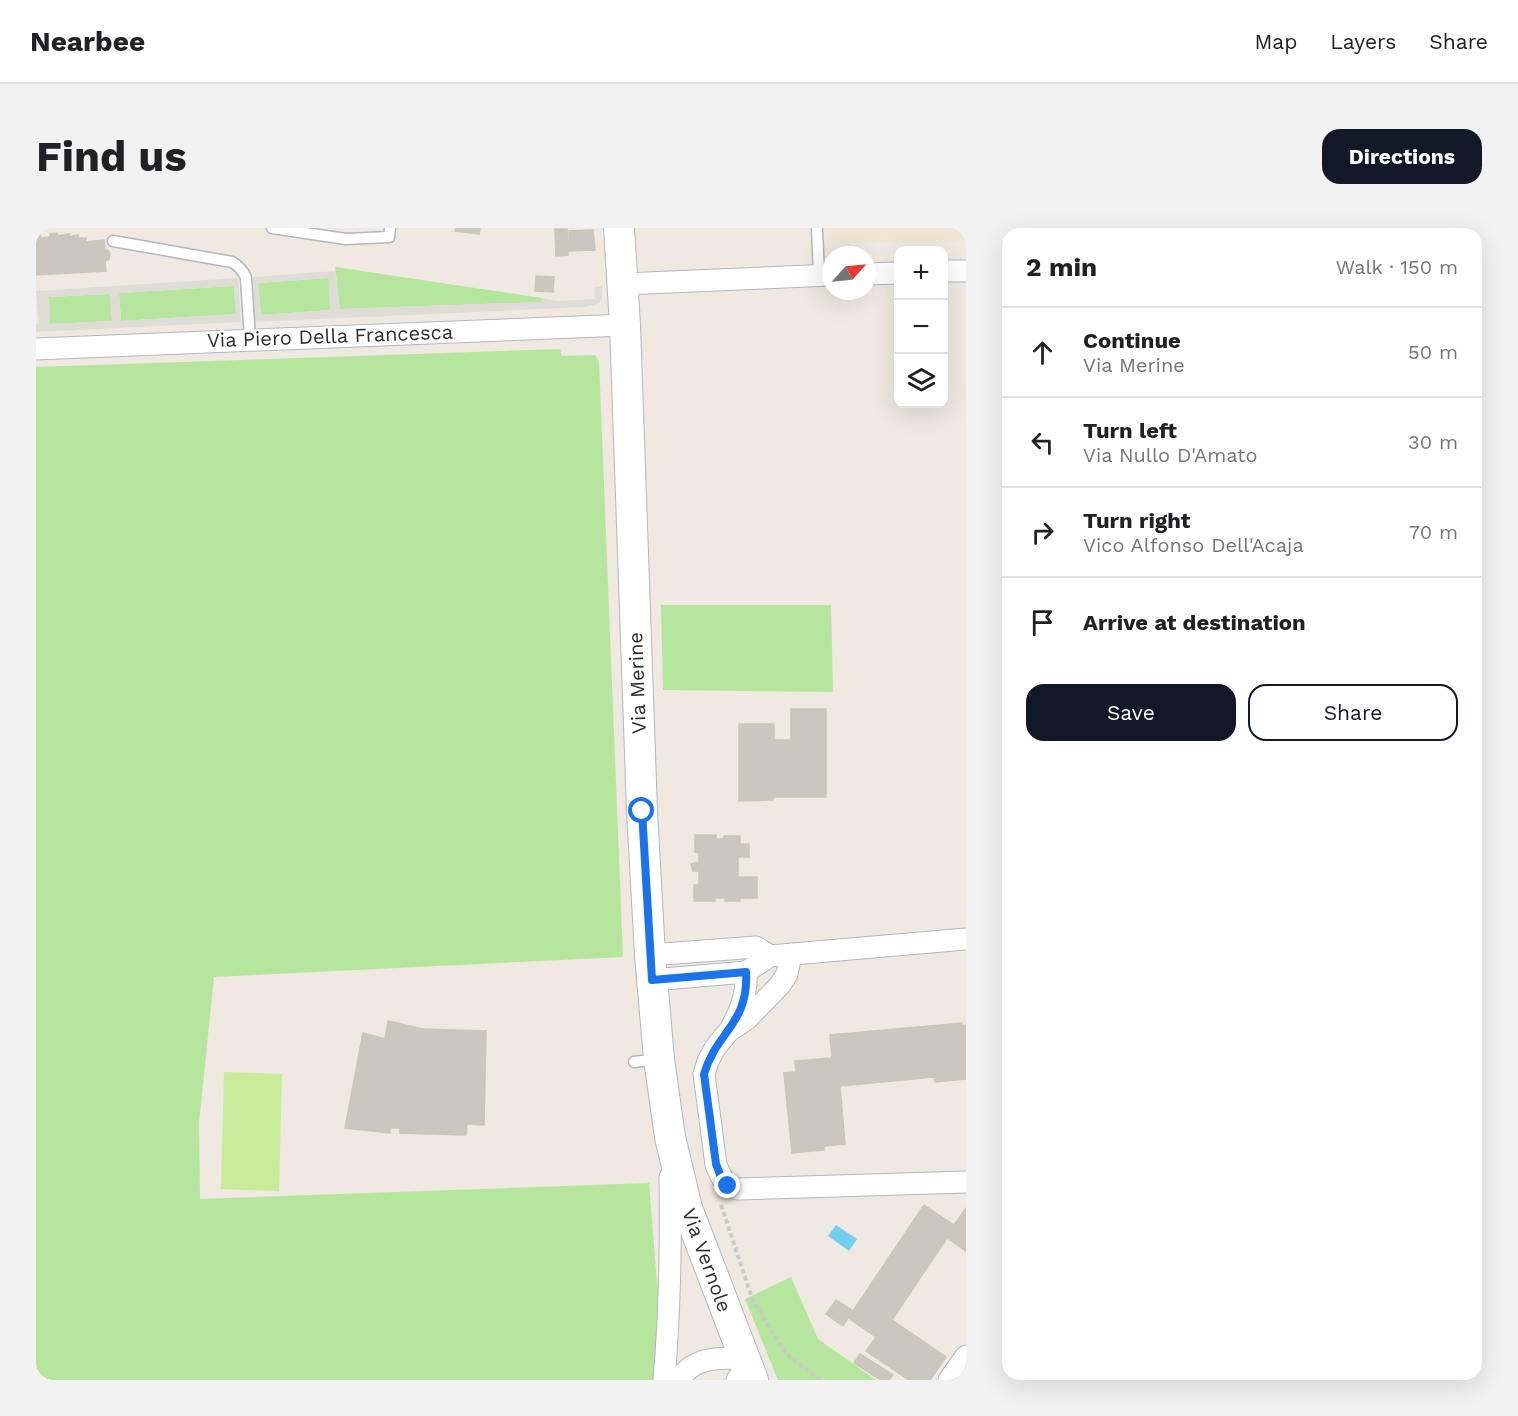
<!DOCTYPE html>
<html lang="en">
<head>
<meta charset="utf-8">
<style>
	body { margin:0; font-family:"Work Sans",sans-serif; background:#f2f2f2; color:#202124 }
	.controls { position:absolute; right:18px; top:18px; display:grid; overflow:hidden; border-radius:12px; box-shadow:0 6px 24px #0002 }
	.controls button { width:54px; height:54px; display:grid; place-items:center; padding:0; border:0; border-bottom:2px solid #e0e0e0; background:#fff; color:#202124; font:30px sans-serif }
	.compass { position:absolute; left:786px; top:18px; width:54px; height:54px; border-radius:50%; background:#fff; box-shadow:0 6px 24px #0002; rotate:63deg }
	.stop { position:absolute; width:18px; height:18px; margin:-14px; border:4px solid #1a73e8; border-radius:50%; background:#fff }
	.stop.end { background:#1a73e8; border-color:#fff; box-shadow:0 2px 6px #0008 }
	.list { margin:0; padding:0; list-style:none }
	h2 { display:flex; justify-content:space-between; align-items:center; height:78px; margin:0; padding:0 24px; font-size:26px }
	h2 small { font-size:20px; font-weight:400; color:#757577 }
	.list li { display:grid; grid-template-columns:39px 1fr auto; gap:18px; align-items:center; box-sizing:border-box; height:90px; padding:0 24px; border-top:2px solid #e0e0e0 }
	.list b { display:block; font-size:22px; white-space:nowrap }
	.list p { margin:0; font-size:20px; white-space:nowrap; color:#757577 }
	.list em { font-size:20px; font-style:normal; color:#757577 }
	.actions { display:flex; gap:12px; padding:18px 24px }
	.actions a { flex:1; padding:14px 0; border:2px solid #111827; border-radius:18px; text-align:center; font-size:21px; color:#111827 }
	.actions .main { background:#111827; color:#fff }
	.icon { flex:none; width:33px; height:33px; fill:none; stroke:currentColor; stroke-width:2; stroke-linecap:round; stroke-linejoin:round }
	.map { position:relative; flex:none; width:930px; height:1152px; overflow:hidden; border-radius:18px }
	header { display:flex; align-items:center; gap:36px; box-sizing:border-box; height:84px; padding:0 30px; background:#fff; border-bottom:2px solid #e0e0e0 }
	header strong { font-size:28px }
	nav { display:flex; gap:33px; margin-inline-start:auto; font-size:21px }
	.intro { display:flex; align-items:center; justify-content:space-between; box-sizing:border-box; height:144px; padding:0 36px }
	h1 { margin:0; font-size:42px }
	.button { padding:15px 27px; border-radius:18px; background:#111827; color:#fff; font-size:21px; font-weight:700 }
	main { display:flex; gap:36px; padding:0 36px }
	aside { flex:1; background:#fff; border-radius:18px; box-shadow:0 6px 24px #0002 }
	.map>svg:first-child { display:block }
	.education { fill:#f0e6d1 }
	.green { fill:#b6e59e }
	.pitch { fill:#c9ec9a }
	.plaza { fill:#dfdcd8; fill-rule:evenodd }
	.water { fill:#75cff0 }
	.building { fill:#cbc7bf; stroke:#cbc5ba; stroke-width:1.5 }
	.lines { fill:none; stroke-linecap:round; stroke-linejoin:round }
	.service-casing { stroke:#b4b7c1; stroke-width:13 }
	.minor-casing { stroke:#b4b7c1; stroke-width:23 }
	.secondary-casing { stroke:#b4b7c1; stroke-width:32 }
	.path { stroke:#c9c9c9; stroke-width:4; stroke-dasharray:4.5 3; stroke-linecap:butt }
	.service { stroke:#fff; stroke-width:10 }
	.minor { stroke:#fff; stroke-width:21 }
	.secondary { stroke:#fff; stroke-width:30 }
	.route { stroke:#1a73e8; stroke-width:8 }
	.labels { text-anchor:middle; stroke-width:4.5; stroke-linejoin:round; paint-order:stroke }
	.street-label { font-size:20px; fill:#2e2e2e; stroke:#fff }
</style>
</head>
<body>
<header>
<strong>Nearbee</strong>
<nav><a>Map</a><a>Layers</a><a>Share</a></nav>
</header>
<div class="intro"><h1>Find us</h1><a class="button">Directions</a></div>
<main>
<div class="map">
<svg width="930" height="1152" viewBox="0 0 930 1152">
	<rect width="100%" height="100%" fill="#efe9e1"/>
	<path class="education" d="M795,0H930V13L796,15Z"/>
	<path class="green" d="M299,39L506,70V74L304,81Z
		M293,50L295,82L225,87L222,55Z
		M198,58L200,86L85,93L83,65Z
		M74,66L76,93L14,96L13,69Z
		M524,121L526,128L559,127L563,133L587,729L178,749L163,895L164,971L613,955L624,1092L619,1152H0V139Z
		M625,377H795L797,464L627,462Z
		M755,1049L782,1111L840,1152H742L709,1071Z"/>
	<path class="pitch" d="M188,844L246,846L243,963L185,961Z"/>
	<path class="plaza" d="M299,43L304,81L505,74L506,70L523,73L559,71L558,59L566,58V70L563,75L550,79L219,94L217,49ZM292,50L294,82L225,87L222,55Z
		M202,50L205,94L0,104V96L3,95L0,63ZM198,58L200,86L85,93L83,65ZM74,66L76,93L14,96L13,69Z"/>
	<path class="water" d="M800,997L821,1011L813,1023L792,1008Z"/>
	<path class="building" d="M420,0H444L443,6L419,3Z
		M519,1H531L532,27L520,28Z
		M557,2L559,22L533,23V3Z
		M21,5L22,8L33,6V9L42,7V10H50V14L68,12L69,22L73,23L74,27L73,31L69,33L70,43L0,47V7H4L5,10L14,9V6Z
		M500,48L518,49L517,64L499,63Z
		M755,481H790V569H737V572L703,573V496H738V512H755Z
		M659,607H680V611H688V608H704V616H713V629H702V649H721V670H704V673H689V670H679V673H658V657H663V643H657L655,636L663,634V625L659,624Z
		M352,793L387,801L450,803L448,897L431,896L430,907L364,905V900H354V905L309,900L327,805L349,811Z
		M926,795V798L930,797V851L899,854L898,849L804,858L809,916L788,918V922L756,925L748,845L760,844L759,833L796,830L794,807Z
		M888,977L918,997L930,980V1023L911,1010L856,1092L910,1129L894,1152H873L830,1123L840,1109L812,1090L807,1098L790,1086L800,1072L817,1083Z
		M824,1126L857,1147L853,1152H845L818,1135Z"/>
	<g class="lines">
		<defs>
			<path id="service" d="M236,0L310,11L353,9L354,0
				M781,0L783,48
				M77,13L196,34C203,38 207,42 210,50L214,111
				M598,834L623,831"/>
			<path id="minor" d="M908,43H930
				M831,46L862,45
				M587,56L795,47
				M0,121L589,97
				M755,726L751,746L744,757L711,791L693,803L679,820L672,833L668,846L680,937C686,950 687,957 702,961L930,954
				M614,727L720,719L734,728
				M616,752L710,744L734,728L930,711
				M696,798C706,779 711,765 710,744
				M628,1152C634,1084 635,1017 634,949
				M643,1152C658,1128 683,1130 708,1130L705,1146L701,1152
				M913,1152L930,1128"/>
			<path id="secondary" d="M583,0L589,97L606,583L614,727L623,831L634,909L651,980L717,1152"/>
		</defs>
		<use href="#service" class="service-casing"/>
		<use href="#minor" class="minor-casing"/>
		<use href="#secondary" class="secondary-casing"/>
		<path class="path" d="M685,977L717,1073L750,1126L784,1152"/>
		<use href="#service" class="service"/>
		<use href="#minor" class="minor"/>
		<use href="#secondary" class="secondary"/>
	</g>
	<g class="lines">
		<path class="route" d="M606,583L616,752L710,744C713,796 680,804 668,846L680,936L685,949L692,958"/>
	</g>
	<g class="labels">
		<g class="street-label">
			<text transform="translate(294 108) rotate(-2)" y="7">Via Piero Della Francesca</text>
			<text transform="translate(601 455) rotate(-92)" y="7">Via Merine</text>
			<text transform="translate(671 1032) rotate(70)" y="7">Via Vernole</text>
		</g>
	</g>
</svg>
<div class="controls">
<button>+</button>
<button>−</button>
<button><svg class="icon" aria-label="layers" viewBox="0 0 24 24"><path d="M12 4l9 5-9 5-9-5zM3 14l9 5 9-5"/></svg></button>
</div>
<svg class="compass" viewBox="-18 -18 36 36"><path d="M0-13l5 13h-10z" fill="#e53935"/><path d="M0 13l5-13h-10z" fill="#757577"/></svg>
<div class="stop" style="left:606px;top:583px"></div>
<div class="stop end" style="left:692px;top:958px"></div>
</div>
<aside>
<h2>2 min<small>Walk · 150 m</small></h2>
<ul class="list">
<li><svg class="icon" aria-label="ahead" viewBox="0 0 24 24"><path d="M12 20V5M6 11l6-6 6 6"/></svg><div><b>Continue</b><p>Via Merine</p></div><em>50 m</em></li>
<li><svg class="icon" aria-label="left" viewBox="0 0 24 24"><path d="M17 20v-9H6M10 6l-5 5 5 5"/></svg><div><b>Turn left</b><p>Via Nullo D'Amato</p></div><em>30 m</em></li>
<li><svg class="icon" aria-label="right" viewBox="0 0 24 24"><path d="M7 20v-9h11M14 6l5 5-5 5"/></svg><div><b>Turn right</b><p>Vico Alfonso Dell'Acaja</p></div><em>70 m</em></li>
<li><svg class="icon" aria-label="arrive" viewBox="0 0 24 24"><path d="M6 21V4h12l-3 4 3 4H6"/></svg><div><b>Arrive at destination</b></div></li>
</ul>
<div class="actions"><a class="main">Save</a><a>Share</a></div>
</aside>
</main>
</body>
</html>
